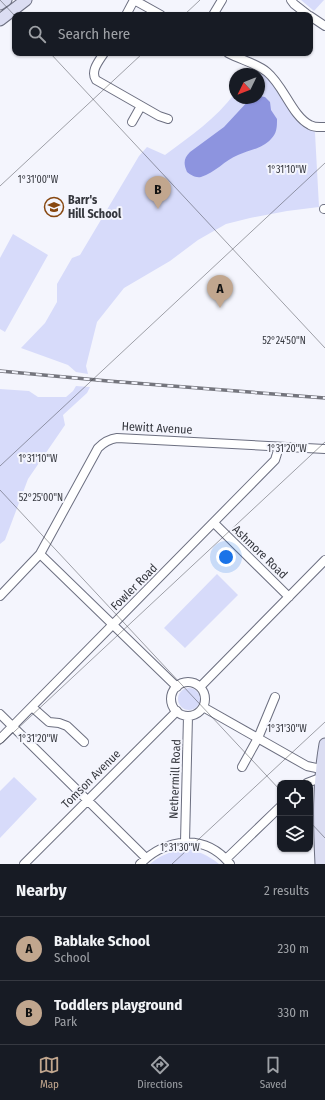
<!DOCTYPE html>
<html lang="en">
<head>
<meta charset="utf-8">
<style>
	body { margin:0; font-family:"Fira Sans Condensed",sans-serif; background:#242831; color:#f1f3f6 }
	.controls { position:absolute; right:12px; bottom:12px; display:grid; overflow:hidden; border-radius:8px; box-shadow:0 1px 3px #0004 }
	.controls button { width:36px; height:36px; display:grid; place-items:center; padding:0; border:0; border-bottom:1px solid #363941; background:#171b24; color:#f1f3f6; font:20px sans-serif }
	.compass { position:absolute; left:229px; top:68px; width:36px; height:36px; border-radius:50%; background:#171b24; box-shadow:0 1px 3px #0004; rotate:227deg }
	.you { position:absolute; left:226px; top:557px; width:14px; height:14px; margin:-10px; border:3px solid #fff; border-radius:50%; background:#1a73e8; box-shadow:0 0 0 6px #1a73e833 }
	.badge { display:grid; place-items:center; width:26px; height:26px; border-radius:50%; background:#c1a68e; color:#111; font-size:13px; font-weight:700 }
	.pin { position:absolute; translate:-50% -33px; filter:drop-shadow(0 1px 2px #0008) }
	.pin::after { content:''; position:absolute; top:21px; width:14px; height:12px; background:inherit; clip-path:polygon(0 0,100% 0,50% 100%) }
	.list { margin:0; padding:0; list-style:none }
	h2 { display:flex; justify-content:space-between; align-items:center; height:52px; margin:0; padding:0 16px; font-size:17px }
	h2 small { font-size:13px; font-weight:400; color:#9ea1a6 }
	.list li { display:grid; grid-template-columns:26px 1fr auto; gap:12px; align-items:center; box-sizing:border-box; height:64px; padding:0 16px; border-top:1px solid #363941 }
	.list b { display:block; font-size:15px; white-space:nowrap }
	.list p { margin:0; font-size:13px; white-space:nowrap; color:#9ea1a6 }
	.list em { font-size:13px; font-style:normal; color:#9ea1a6 }
	.icon { flex:none; width:22px; height:22px; fill:none; stroke:currentColor; stroke-width:2; stroke-linecap:round; stroke-linejoin:round }
	.map { position:relative; flex:none; width:325px; height:864px; overflow:hidden }
	.search { position:absolute; background:#171b24; box-shadow:0 1px 3px #0004; left:12px; right:12px; top:12px; height:44px; display:flex; align-items:center; gap:10px; box-sizing:border-box; padding:0 14px; border-radius:8px; color:#9ea1a6; font-size:15px }
	.sheet { height:180px; background:#171b24 }
	nav { display:flex; justify-content:space-around; align-items:center; box-sizing:border-box; height:56px; border-top:1px solid #363941; background:#171b24; font-size:11px; color:#9ea1a6 }
	nav a { display:grid; justify-items:center; gap:2px }
	nav .on { color:#c1a68e }
	.map>svg:first-child { display:block }
	.green { fill:#d7dbfa }
	.water { fill:#8d94df }
	.lines { fill:none; stroke-linecap:round; stroke-linejoin:round }
	.street-casing { stroke:#6c6f80; stroke-width:10 }
	.secondary-casing { stroke:#6c6f80; stroke-width:13 }
	.street { stroke:#fff; stroke-width:8 }
	.secondary { stroke:#dbddf2; stroke-width:11 }
	.rail-casing { stroke:#74757d; stroke-width:3.5 }
	.rail { stroke:#f4f5fd; stroke-width:2; stroke-dasharray:6; stroke-linecap:butt }
	.ticks { fill:none; stroke:#35373e; stroke-width:1; stroke-opacity:0.45 }
	.labels { text-anchor:middle; stroke-width:4; stroke-linejoin:round; paint-order:stroke }
	.poi-label { font-size:12px; font-weight:bold; fill:#35373e; stroke:#f4f5fd; text-anchor:start }
	.street-label { font-size:12px; fill:#35373e; stroke:#f4f5fd }
	.ticks-label { font-size:10px; text-anchor:middle; fill:#35373e; stroke:#f4f5fd; stroke-width:4; stroke-linejoin:round; paint-order:stroke }
</style>
</head>
<body>
<div class="map">
<svg width="325" height="864" viewBox="0 0 325 864">
	<rect width="100%" height="100%" fill="#f4f5fd"/>
	<path class="green" d="M301,0H324L314,11Z
		M254,67C259,71 265,74 269,78C280,91 297,129 314,130L315,133L319,207L287,211L250,218L226,224L198,240L170,261L124,288L97,322L86,366L88,374L76,372L68,365L21,348L45,323L57,302V284L72,258L80,255L139,156L147,147L165,155C190,136 216,119 235,93V98H259V74H249Z
		M13,234L48,255L5,332L0,329V258Z
		M76,386L90,387L87,393L63,415L65,425L28,479L5,540L0,544V389L29,391L38,397H66L73,391Z
		M217,574L238,595L185,648L164,628Z
		M178 699a11 11 0 1 1 22 0a11 11 0 1 1-22 0Z
		M14,777L37,799L0,838V791Z
		M184,848C198,851 208,855 219,864H150C160,855 171,852 184,848Z"/>
	<path class="water" d="M259,96L265,97L270,102L271,110L277,119C277,127 277,133 271,139C262,149 249,150 238,155C225,160 215,173 201,177C195,178 191,175 187,172C183,163 184,158 190,152L224,127L250,99L259,98Z"/>
	<g class="lines">
		<defs>
			<path id="street" d="M134,0L161,15
				M291,0L294,4L308,15
				M126,15L134,0
				M213,15L222,0
				M310,16L325,26
				M104,53C99,61 90,71 96,80L159,116L168,119
				M228,53C241,60 256,63 267,72C284,86 292,116 310,125C315,128 320,127 325,127
				M132,122L141,106
				M324,209H325
				M214,523L289,597
				M40,554L177,687
				M0,596L40,554L98,448C104,442 109,439 117,438L325,449
				M171 699a17 17 0 1 1 34 0a17 17 0 1 1-34 0Z
				M200,687L325,560
				M32,707L49,722L59,723L67,726L84,742
				M203,707L307,766L321,769
				M0,714L146,858
				M0,739L275,460L279,447
				M242,767L258,738L275,697
				M307,783L320,778
				M185,842L188,716
				M226,859L280,807
				M24,864L177,711
				M140,864C166,838 205,833 230,864"/>
			<path id="secondary" d="M0,4L6,0
				M0,20L26,0
				M321,864C319,824 318,784 325,744"/>
		</defs>
		<use href="#street" class="street-casing"/>
		<use href="#secondary" class="secondary-casing"/>
		<use href="#street" class="street"/>
		<use href="#secondary" class="secondary"/>
		<defs>
			<path id="rail" d="M0,371L108,381L325,398"/>
		</defs>
		<use href="#rail" class="rail-casing"/>
		<use href="#rail" class="rail"/>
	</g>
	<path class="ticks" d="M0,0L15,16M184,15L200,0M50,53L325,348M0,186L143,53M0,466L325,163M0,490L280,790M0,745L325,442M310,822L325,838M172,864L325,722"/>
	<defs>
		<symbol id="school-ring" viewBox="-11 -11 22 22"><circle r="9.5" fill="#f4f5fd" stroke="#874710" stroke-width="1.5"/><path d="M0-5L7-2L0 1L-7-2ZM-4 1L0 2.5L4 1V4Q0 6-4 4Z" fill="#874710"/></symbol>
	</defs>
	<g fill-rule="evenodd">
		<use href="#school-ring" x="43" y="196" width="22" height="22"/>
	</g>
	<g class="labels">
		<g class="poi-label">
			<text x="68" y="204">Barr's<tspan x="68" dy="14">Hill School</tspan></text>
		</g>
		<g class="street-label">
			<text transform="translate(157 428) rotate(3)" y="4">Hewitt Avenue</text>
			<text transform="translate(260 552) rotate(44)" y="4">Ashmore Road</text>
			<text transform="translate(134 587) rotate(-45)" y="4">Fowler Road</text>
			<text transform="translate(91 779) rotate(-45)" y="4">Tomson Avenue</text>
			<text transform="translate(175 779) rotate(-88)" y="4">Nethermill Road</text>
		</g>
	</g>
	<g class="ticks-label">
		<text x="287" y="173">1°31'10"W</text>
		<text x="38" y="183">1°31'00"W</text>
		<text x="284" y="344">52°24'50"N</text>
		<text x="287" y="452">1°31'20"W</text>
		<text x="38" y="462">1°31'10"W</text>
		<text x="41" y="501">52°25'00"N</text>
		<text x="287" y="732">1°31'30"W</text>
		<text x="38" y="742">1°31'20"W</text>
		<text x="180" y="851">1°31'30"W</text>
	</g>
</svg>
<div class="controls">
<button><svg class="icon" aria-label="locate" viewBox="0 0 24 24"><circle cx="12" cy="12" r="6"/><path d="M12 2v4M12 18v4M2 12h4M18 12h4"/></svg></button>
<button><svg class="icon" aria-label="layers" viewBox="0 0 24 24"><path d="M12 4l9 5-9 5-9-5zM3 14l9 5 9-5"/></svg></button>
</div>
<svg class="compass" viewBox="-18 -18 36 36"><path d="M0-13l5 13h-10z" fill="#e53935"/><path d="M0 13l5-13h-10z" fill="#9ea1a6"/></svg>
<div class="you"></div>
<div class="pin badge" style="left:220px;top:308px">A</div>
<div class="pin badge" style="left:158px;top:209px">B</div>
<div class="search"><svg class="icon" aria-label="search" viewBox="0 0 24 24"><circle cx="10" cy="10" r="6"/><path d="M15 15l6 6"/></svg>Search here</div>
</div>
<section class="sheet">
<h2>Nearby<small>2 results</small></h2>
<ul class="list">
<li><span class="badge">A</span><div><b>Bablake School</b><p>School</p></div><em>230 m</em></li>
<li><span class="badge">B</span><div><b>Toddlers playground</b><p>Park</p></div><em>330 m</em></li>
</ul>
</section>
<nav>
<a class="on"><svg class="icon" aria-label="map" viewBox="0 0 24 24"><path d="M3 6l6-2 6 2 6-2v14l-6 2-6-2-6 2zM9 4v14M15 6v14"/></svg>Map</a>
<a><svg class="icon" aria-label="directions" viewBox="0 0 24 24"><path d="M12 3l9 9-9 9-9-9zM9 14v-3h6M13 9l2 2-2 2"/></svg>Directions</a>
<a><svg class="icon" aria-label="saved" viewBox="0 0 24 24"><path d="M7 4h10v16l-5-4-5 4z"/></svg>Saved</a>
</nav>
</body>
</html>
